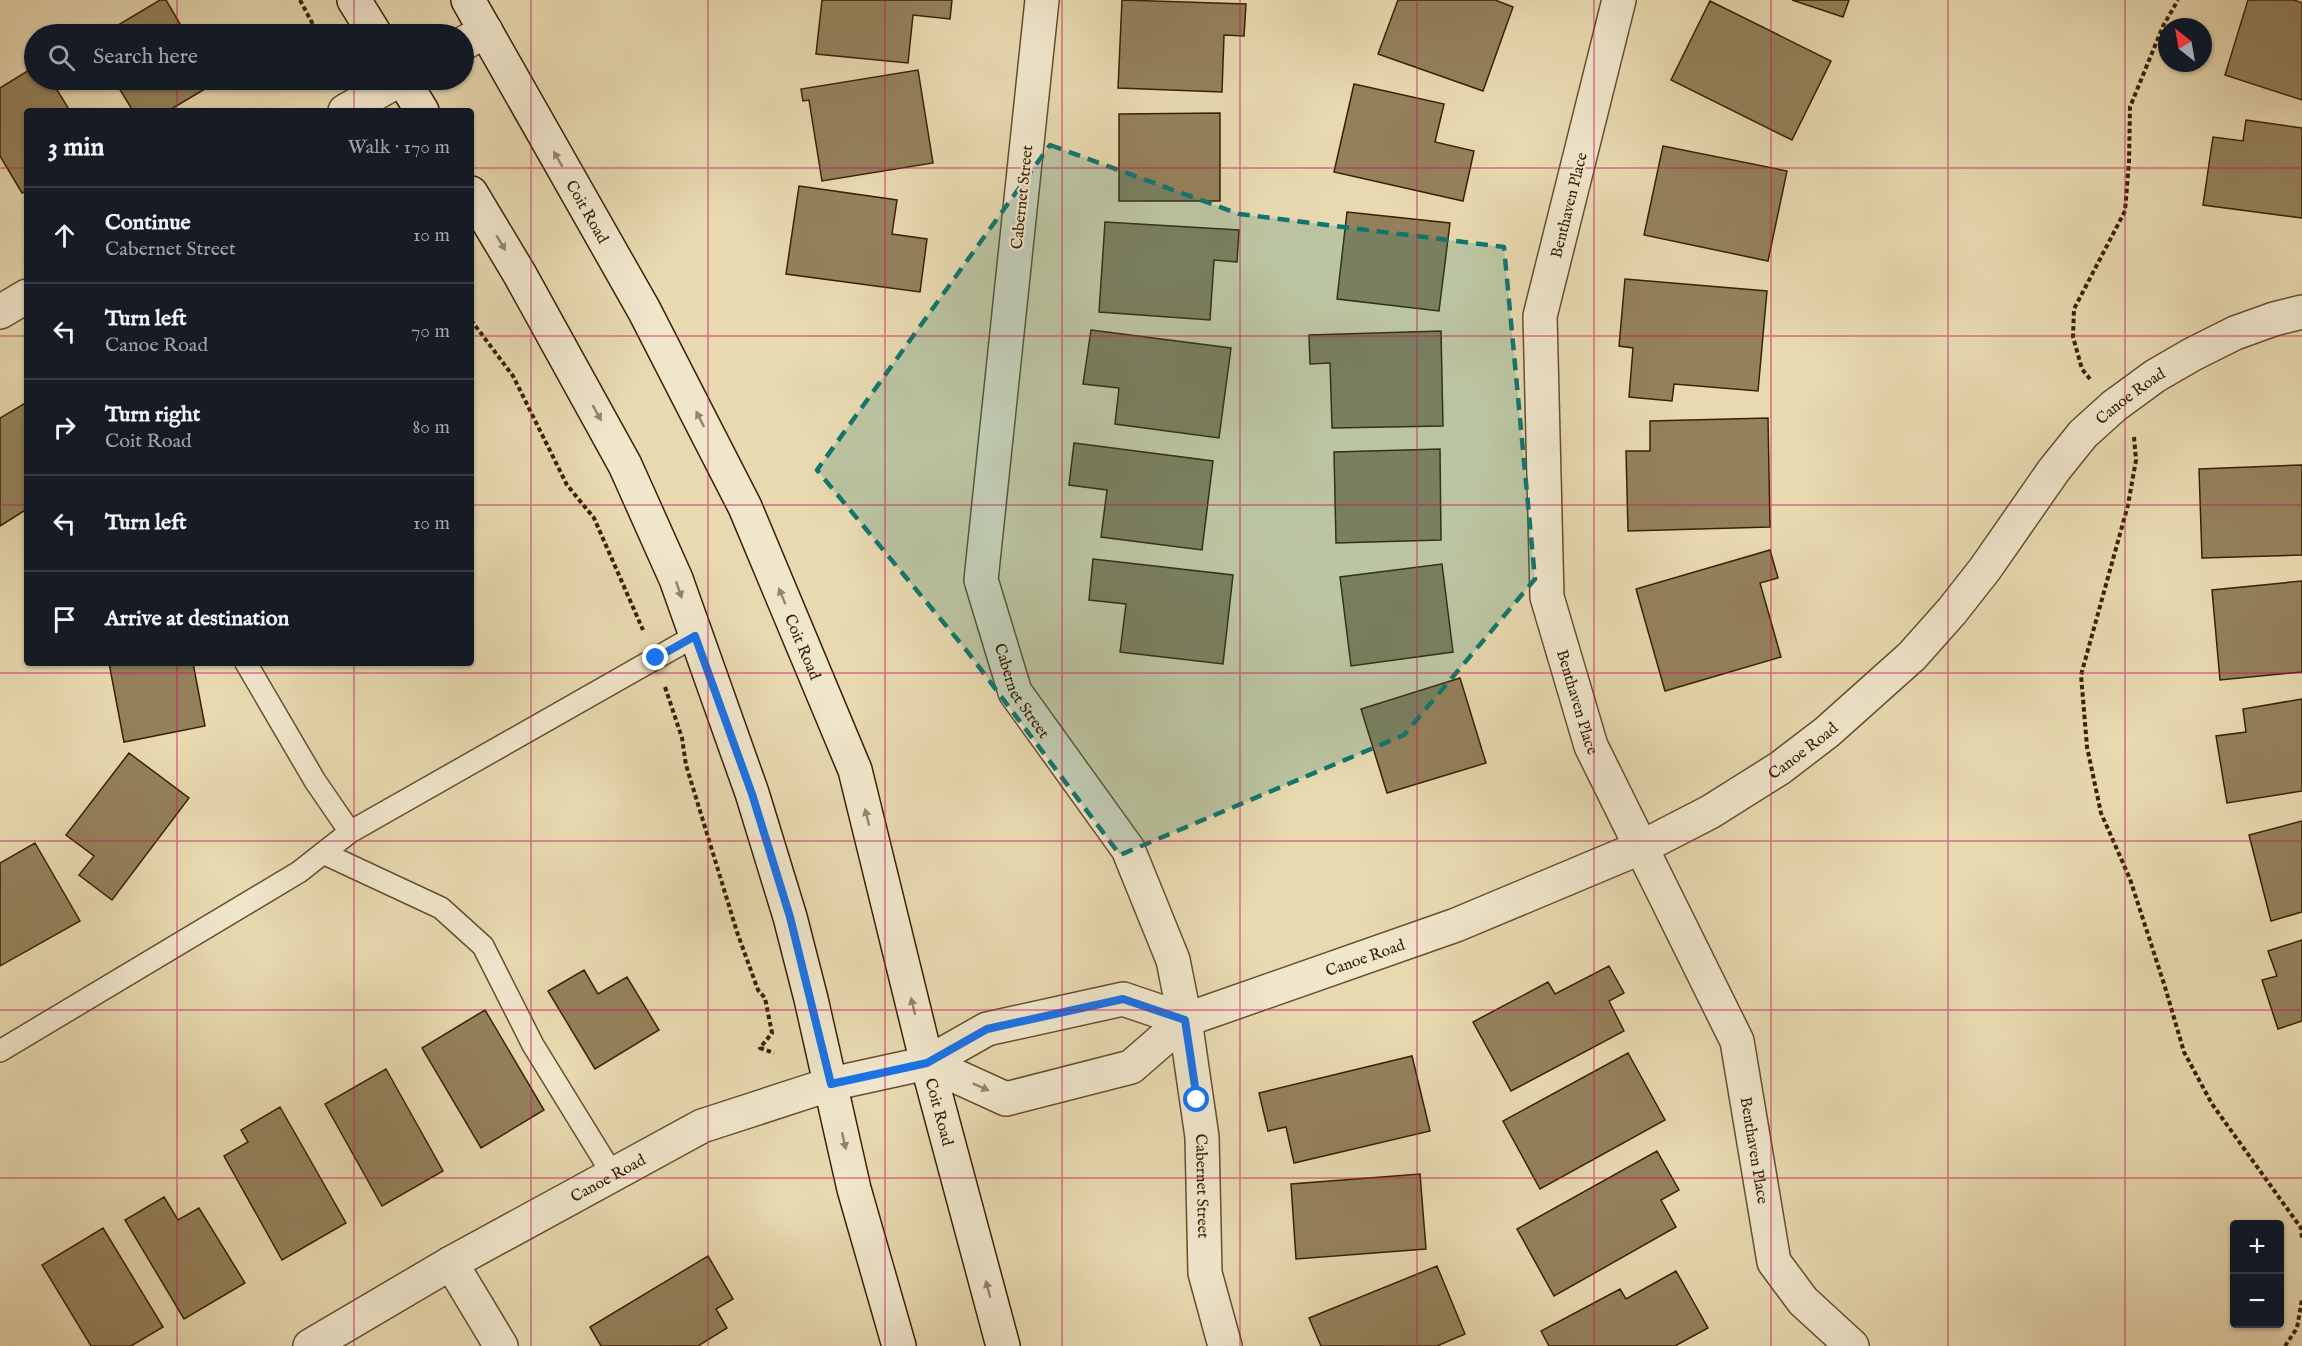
<!DOCTYPE html>
<html lang="en">
<head>
<meta charset="utf-8">
<style>
	body { margin:0; font-family:"IM FELL English",serif; background:#20242c; color:#f1f3f6 }
	.controls { position:absolute; right:18px; bottom:18px; display:grid; overflow:hidden; border-radius:6px; box-shadow:0 2px 4px #0004 }
	.controls button { width:54px; height:54px; display:grid; place-items:center; padding:0; border:0; border-bottom:2px solid #363941; background:#171b24; color:#f1f3f6; font:30px sans-serif }
	.compass { position:absolute; left:2158px; top:18px; width:54px; height:54px; border-radius:50%; background:#171b24; box-shadow:0 2px 4px #0004; rotate:329deg }
	.stop { position:absolute; width:18px; height:18px; margin:-14px; border:4px solid #1a73e8; border-radius:50%; background:#fff }
	.stop.end { background:#1a73e8; border-color:#fff; box-shadow:0 2px 6px #0008 }
	.list { margin:0; padding:0; list-style:none }
	h2 { display:flex; justify-content:space-between; align-items:center; height:78px; margin:0; padding:0 24px; font-size:26px }
	h2 small { font-size:20px; font-weight:400; color:#9ea1a6 }
	.list li { display:grid; grid-template-columns:39px 1fr auto; gap:18px; align-items:center; box-sizing:border-box; height:96px; padding:0 24px; border-top:2px solid #363941 }
	.list b { display:block; font-size:22px; white-space:nowrap }
	.list p { margin:0; font-size:20px; white-space:nowrap; color:#9ea1a6 }
	.list em { font-size:20px; font-style:normal; color:#9ea1a6 }
	.icon { flex:none; width:33px; height:33px; fill:none; stroke:currentColor; stroke-width:2; stroke-linecap:round; stroke-linejoin:round }
	.map { position:relative; flex:none; width:2302px; height:1346px; overflow:hidden }
	.search { position:absolute; background:#171b24; box-shadow:0 2px 4px #0004; left:24px; top:24px; width:450px; height:66px; display:flex; align-items:center; gap:15px; box-sizing:border-box; padding:0 21px; border-radius:33px; color:#9ea1a6; font-size:22px }
	.panel { position:absolute; background:#171b24; box-shadow:0 2px 4px #0004; left:24px; top:108px; width:450px; height:558px; border-radius:6px }
	.map>svg:first-child { display:block }
	.building { fill:#94815c; stroke:#3a2101; stroke-width:1.5 }
	.lines { fill:none; stroke-linecap:round; stroke-linejoin:round }
	.service-casing { stroke:#664f2d; stroke-width:24 }
	.minor-casing { stroke:#664f2d; stroke-width:36 }
	.tertiary-casing { stroke:#664f2d; stroke-width:36 }
	.secondary-casing { stroke:#3a2101; stroke-width:36 }
	.path { stroke:#3a2101; stroke-width:4; stroke-dasharray:4.5 3; stroke-linecap:butt }
	.service { stroke:#f0e6cc; stroke-width:21 }
	.minor { stroke:#f0e6cc; stroke-width:33 }
	.tertiary { stroke:#f0e6cc; stroke-width:33 }
	.secondary { stroke:#f0e6cc; stroke-width:33 }
	.oneway { fill:#958466 }
	.route { stroke:#1a73e8; stroke-width:8 }
	.marked { fill:#0f766e; fill-opacity:0.2; stroke:#0f766e; stroke-width:4.5; stroke-dasharray:12 8; stroke-linejoin:round }
	.grid { fill:none; stroke:#c2185b; stroke-width:1.5; stroke-opacity:0.55 }
	.labels { text-anchor:middle; stroke-width:4.5; stroke-linejoin:round; paint-order:stroke }
	.street-label { font-size:16px; fill:#3a2101; stroke:#f0e6cc }
</style>
</head>
<body>
<div class="map">
<svg width="2302" height="1346" viewBox="0 0 2302 1346">
	<rect width="100%" height="100%" fill="#e8d9b0"/>
	<filter id="stains"><feTurbulence type="fractalNoise" baseFrequency=".00333" numOctaves="4"/><feColorMatrix values="0 0 0 0 .2 0 0 0 0 .09 0 0 0 0 .02 0 0 0 .5 -.17"/></filter>
	<radialGradient id="worn" r=".72"><stop offset=".6" stop-color="#630" stop-opacity="0"/><stop offset="1" stop-color="#630" stop-opacity=".3"/></radialGradient>
	<path class="building" d="M160,0H166L186,34H103Z
		M822,0H952L950,19L913,15L908,63L816,54Z
		M1122,0L1246,4L1244,36L1224,35L1222,92L1118,88Z
		M1398,0H1495L1513,7L1483,91L1378,54Z
		M1792,0H1849L1843,17Z
		M2248,0H2294L2302,3V100L2225,75Z
		M1710,1L1831,61L1792,140L1671,80Z
		M34,67V80H51L70,111H27V191L22,193L0,156V88Z
		M918,70L933,163L822,181L809,100L803,101L801,89Z
		M114,80H213L215,83L168,111H133Z
		M1354,84L1444,104L1435,142L1474,151L1463,201L1334,172Z
		M1220,113V201H1119V114Z
		M2246,120L2302,128V218L2203,205L2213,137L2243,141Z
		M1663,146L1787,171L1768,261L1644,235Z
		M799,186L897,200L892,234L927,239L920,292L786,274Z
		M1347,212L1450,223L1439,311L1337,299Z
		M1105,222L1239,230L1237,262L1214,260L1210,320L1099,312Z
		M1625,279L1767,291L1758,391L1674,384L1672,401L1629,397L1633,348L1619,346Z
		M1091,330L1231,348L1219,438L1115,424L1119,388L1083,384Z
		M1441,331L1443,426L1332,428L1330,363L1310,364L1309,335Z
		M27,402V509L0,526V418Z
		M1768,418L1770,527L1628,531L1626,451H1650V421Z
		M1074,443L1213,461L1202,550L1101,537L1107,490L1069,485Z
		M1440,449L1441,540L1336,543L1334,452Z
		M2302,465V555L2202,558L2199,469Z
		M1770,550L1778,578L1760,583L1781,657L1665,691L1636,589Z
		M1093,559L1233,575L1223,664L1120,652L1126,604L1089,600Z
		M1442,564L1453,652L1351,666L1340,577Z
		M2302,581V672L2220,680L2212,590Z
		M109,663H193L205,726L124,742Z
		M1460,678L1486,763L1387,793L1361,709Z
		M2302,699V791L2227,803L2216,736L2246,732L2243,709Z
		M129,753L189,798L112,900L79,875L94,856L66,835Z
		M2302,821V912L2271,921L2249,835Z
		M35,843L80,921L0,966V863Z
		M2302,940V1021L2278,1029L2262,980L2277,976L2268,951Z
		M1609,966L1624,993L1609,1001L1624,1031L1511,1091L1473,1022L1548,982L1555,994Z
		M584,970L598,994L627,977L659,1030L595,1069L548,991Z
		M485,1010L544,1110L481,1148L422,1048Z
		M1628,1053L1665,1120L1540,1189L1503,1121Z
		M1412,1056L1430,1131L1294,1163L1286,1127L1268,1131L1259,1093Z
		M386,1069L443,1171L382,1206L325,1104Z
		M280,1107L346,1223L282,1260L224,1156L248,1142L241,1130Z
		M1657,1151L1679,1190L1661,1200L1676,1227L1554,1296L1517,1229Z
		M1420,1174L1426,1249L1296,1259L1291,1184Z
		M164,1197L178,1220L199,1208L245,1283L184,1319L125,1220Z
		M103,1228L163,1327L131,1346H91L42,1265Z
		M708,1256L733,1299L716,1309L727,1328L698,1346H601L590,1327Z
		M1437,1266L1465,1334L1437,1346H1321L1309,1318Z
		M1676,1271L1708,1328L1675,1346H1549L1541,1331L1620,1289L1626,1299Z"/>
	<g class="lines">
		<defs>
			<path id="service" d="M246,663L315,781L350,832
				M323,853L441,908L483,946L533,1045L613,1175
				M0,1051L299,872L350,832L695,636"/>
			<g id="minor">
				<path id="s1" d="M1042,0L981,580L1015,692L1128,849L1173,960L1185,1020L1202,1137L1205,1273L1225,1346"/>
				<path id="s2" d="M1619,0L1540,316L1547,597L1591,746L1737,1041L1774,1262L1803,1301L1852,1346"/>
				<path d="M464,43L486,31"/>
				<path d="M345,111L399,80"/>
				<path d="M0,312L27,296"/>
				<path id="s3" d="M927,1063L1006,1099L1131,1067L1185,1020L1456,925L1642,847L1710,812L1780,768L1827,732L1912,656L1952,611L1985,569L2054,470L2083,434L2114,406L2155,376L2193,354L2235,333L2274,319L2302,312"/>
				<path d="M927,1063L987,1029L1123,999L1185,1020"/>
				<path d="M451,1263L501,1346"/>
			</g>
			<g id="tertiary">
				<path id="s4" d="M310,1346L451,1263L702,1126L831,1084L927,1063"/>
			</g>
			<g id="secondary">
				<path d="M354,0L375,34"/>
				<path id="s5" d="M468,0L644,310L745,507L855,770L927,1063L1003,1346"/>
				<path d="M403,80L422,111"/>
				<path d="M471,193L519,273L625,465L676,579L752,793L790,917L811,999L854,1189L899,1346"/>
			</g>
		</defs>
		<use href="#service" class="service-casing"/>
		<use href="#minor" class="minor-casing"/>
		<use href="#tertiary" class="tertiary-casing"/>
		<use href="#secondary" class="secondary-casing"/>
		<path class="path" d="M300,0L318,34
			M471,320L513,376L567,485L594,518L643,630
			M2090,379L2082,369L2073,337L2074,309L2125,211L2129,162L2130,107L2163,26L2178,0
			M2134,437L2136,460L2128,505L2081,675L2087,747L2101,813L2130,879L2165,987L2184,1052L2212,1104L2301,1228L2302,1238
			M665,687L682,738L686,765L737,932L758,990L765,998L772,1033L760,1048L774,1053
			M2285,1346L2297,1328L2302,1299"/>
		<use href="#service" class="service"/>
		<use href="#minor" class="minor"/>
		<use href="#tertiary" class="tertiary"/>
		<use href="#secondary" class="secondary"/>
	</g>
	<defs><path id="oneway-solid" d="M-6-.8H1V-3.2L6.5 0L1 3.2V.8H-6Z" transform="scale(1.5)"/></defs>
	<g class="oneway">
		<use href="#oneway-solid" transform="translate(558 159) rotate(-120)"/>
		<use href="#oneway-solid" transform="translate(501 243) rotate(59)"/>
		<use href="#oneway-solid" transform="translate(597 413) rotate(61)"/>
		<use href="#oneway-solid" transform="translate(700 419) rotate(-117)"/>
		<use href="#oneway-solid" transform="translate(679 590) rotate(71)"/>
		<use href="#oneway-solid" transform="translate(782 596) rotate(-113)"/>
		<use href="#oneway-solid" transform="translate(867 817) rotate(-104)"/>
		<use href="#oneway-solid" transform="translate(913 1006) rotate(-104)"/>
		<use href="#oneway-solid" transform="translate(981 1087) rotate(24)"/>
		<use href="#oneway-solid" transform="translate(844 1141) rotate(77)"/>
		<use href="#oneway-solid" transform="translate(988 1289) rotate(-105)"/>
	</g>
	<g class="lines">
		<path class="route" d="M656,658L695,636L752,794L790,917L831,1084L927,1063L987,1029L1123,999L1185,1020L1197,1100"/>
	</g>
	<path class="marked" d="M1050,145L1239,214L1504,247L1535,579L1404,735L1120,855L967,651L817,470Z"/>
	<path class="grid" d="M177,0V34M354,0V34M531,0V1346M708,0V1346M885,0V1346M1062,0V1346M1240,0V1346M1417,0V1346M1594,0V1346M1771,0V1346M1948,0V1346M2125,0V1346M177,80V111M354,80V111M0,168H27M471,168H2302M0,336H27M471,336H2302M0,505H27M471,505H2302M177,663V1346M354,663V1346M0,673H2302M0,841H2302M0,1010H2302M0,1178H2302"/>
	<g class="labels">
		<g class="street-label">
			<text transform="translate(1021 197) rotate(-84)" y="6">Cabernet Street</text>
			<text transform="translate(1568 205) rotate(-76)" y="6">Benthaven Place</text>
			<text dy="6" stroke="none"><textPath href="#s5" startOffset="243">Coit Road</textPath></text>
			<text dy="6" stroke="none"><textPath href="#s3" startOffset="1450">Canoe Road</textPath></text>
			<text dy="6" stroke="none"><textPath href="#s5" startOffset="729">Coit Road</textPath></text>
			<text dy="6" stroke="none"><textPath href="#s1" startOffset="702">Cabernet Street</textPath></text>
			<text dy="6" stroke="none"><textPath href="#s2" startOffset="716">Benthaven Place</textPath></text>
			<text dy="6" stroke="none"><textPath href="#s3" startOffset="964">Canoe Road</textPath></text>
			<text dy="6" stroke="none"><textPath href="#s3" startOffset="478">Canoe Road</textPath></text>
			<text dy="6" stroke="none"><textPath href="#s5" startOffset="1215">Coit Road</textPath></text>
			<text dy="6" stroke="none"><textPath href="#s2" startOffset="1202">Benthaven Place</textPath></text>
			<text dy="6" stroke="none"><textPath href="#s4" startOffset="342">Canoe Road</textPath></text>
			<text dy="6" stroke="none"><textPath href="#s1" startOffset="1242">Cabernet Street</textPath></text>
		</g>
	</g>
	<rect width="100%" height="100%" filter="url(#stains)"/>
	<rect width="100%" height="100%" fill="url(#worn)"/>
</svg>
<div class="controls">
<button>+</button>
<button>−</button>
</div>
<svg class="compass" viewBox="-18 -18 36 36"><path d="M0-13l5 13h-10z" fill="#e53935"/><path d="M0 13l5-13h-10z" fill="#9ea1a6"/></svg>
<div class="stop" style="left:1197px;top:1100px"></div>
<div class="stop end" style="left:656px;top:658px"></div>
<div class="search"><svg class="icon" aria-label="search" viewBox="0 0 24 24"><circle cx="10" cy="10" r="6"/><path d="M15 15l6 6"/></svg>Search here</div>
<section class="panel">
<h2>3 min<small>Walk · 170 m</small></h2>
<ul class="list">
<li><svg class="icon" aria-label="ahead" viewBox="0 0 24 24"><path d="M12 20V5M6 11l6-6 6 6"/></svg><div><b>Continue</b><p>Cabernet Street</p></div><em>10 m</em></li>
<li><svg class="icon" aria-label="left" viewBox="0 0 24 24"><path d="M17 20v-9H6M10 6l-5 5 5 5"/></svg><div><b>Turn left</b><p>Canoe Road</p></div><em>70 m</em></li>
<li><svg class="icon" aria-label="right" viewBox="0 0 24 24"><path d="M7 20v-9h11M14 6l5 5-5 5"/></svg><div><b>Turn right</b><p>Coit Road</p></div><em>80 m</em></li>
<li><svg class="icon" aria-label="left" viewBox="0 0 24 24"><path d="M17 20v-9H6M10 6l-5 5 5 5"/></svg><div><b>Turn left</b></div><em>10 m</em></li>
<li><svg class="icon" aria-label="arrive" viewBox="0 0 24 24"><path d="M6 21V4h12l-3 4 3 4H6"/></svg><div><b>Arrive at destination</b></div></li>
</ul>
</section>
</div>
</body>
</html>
